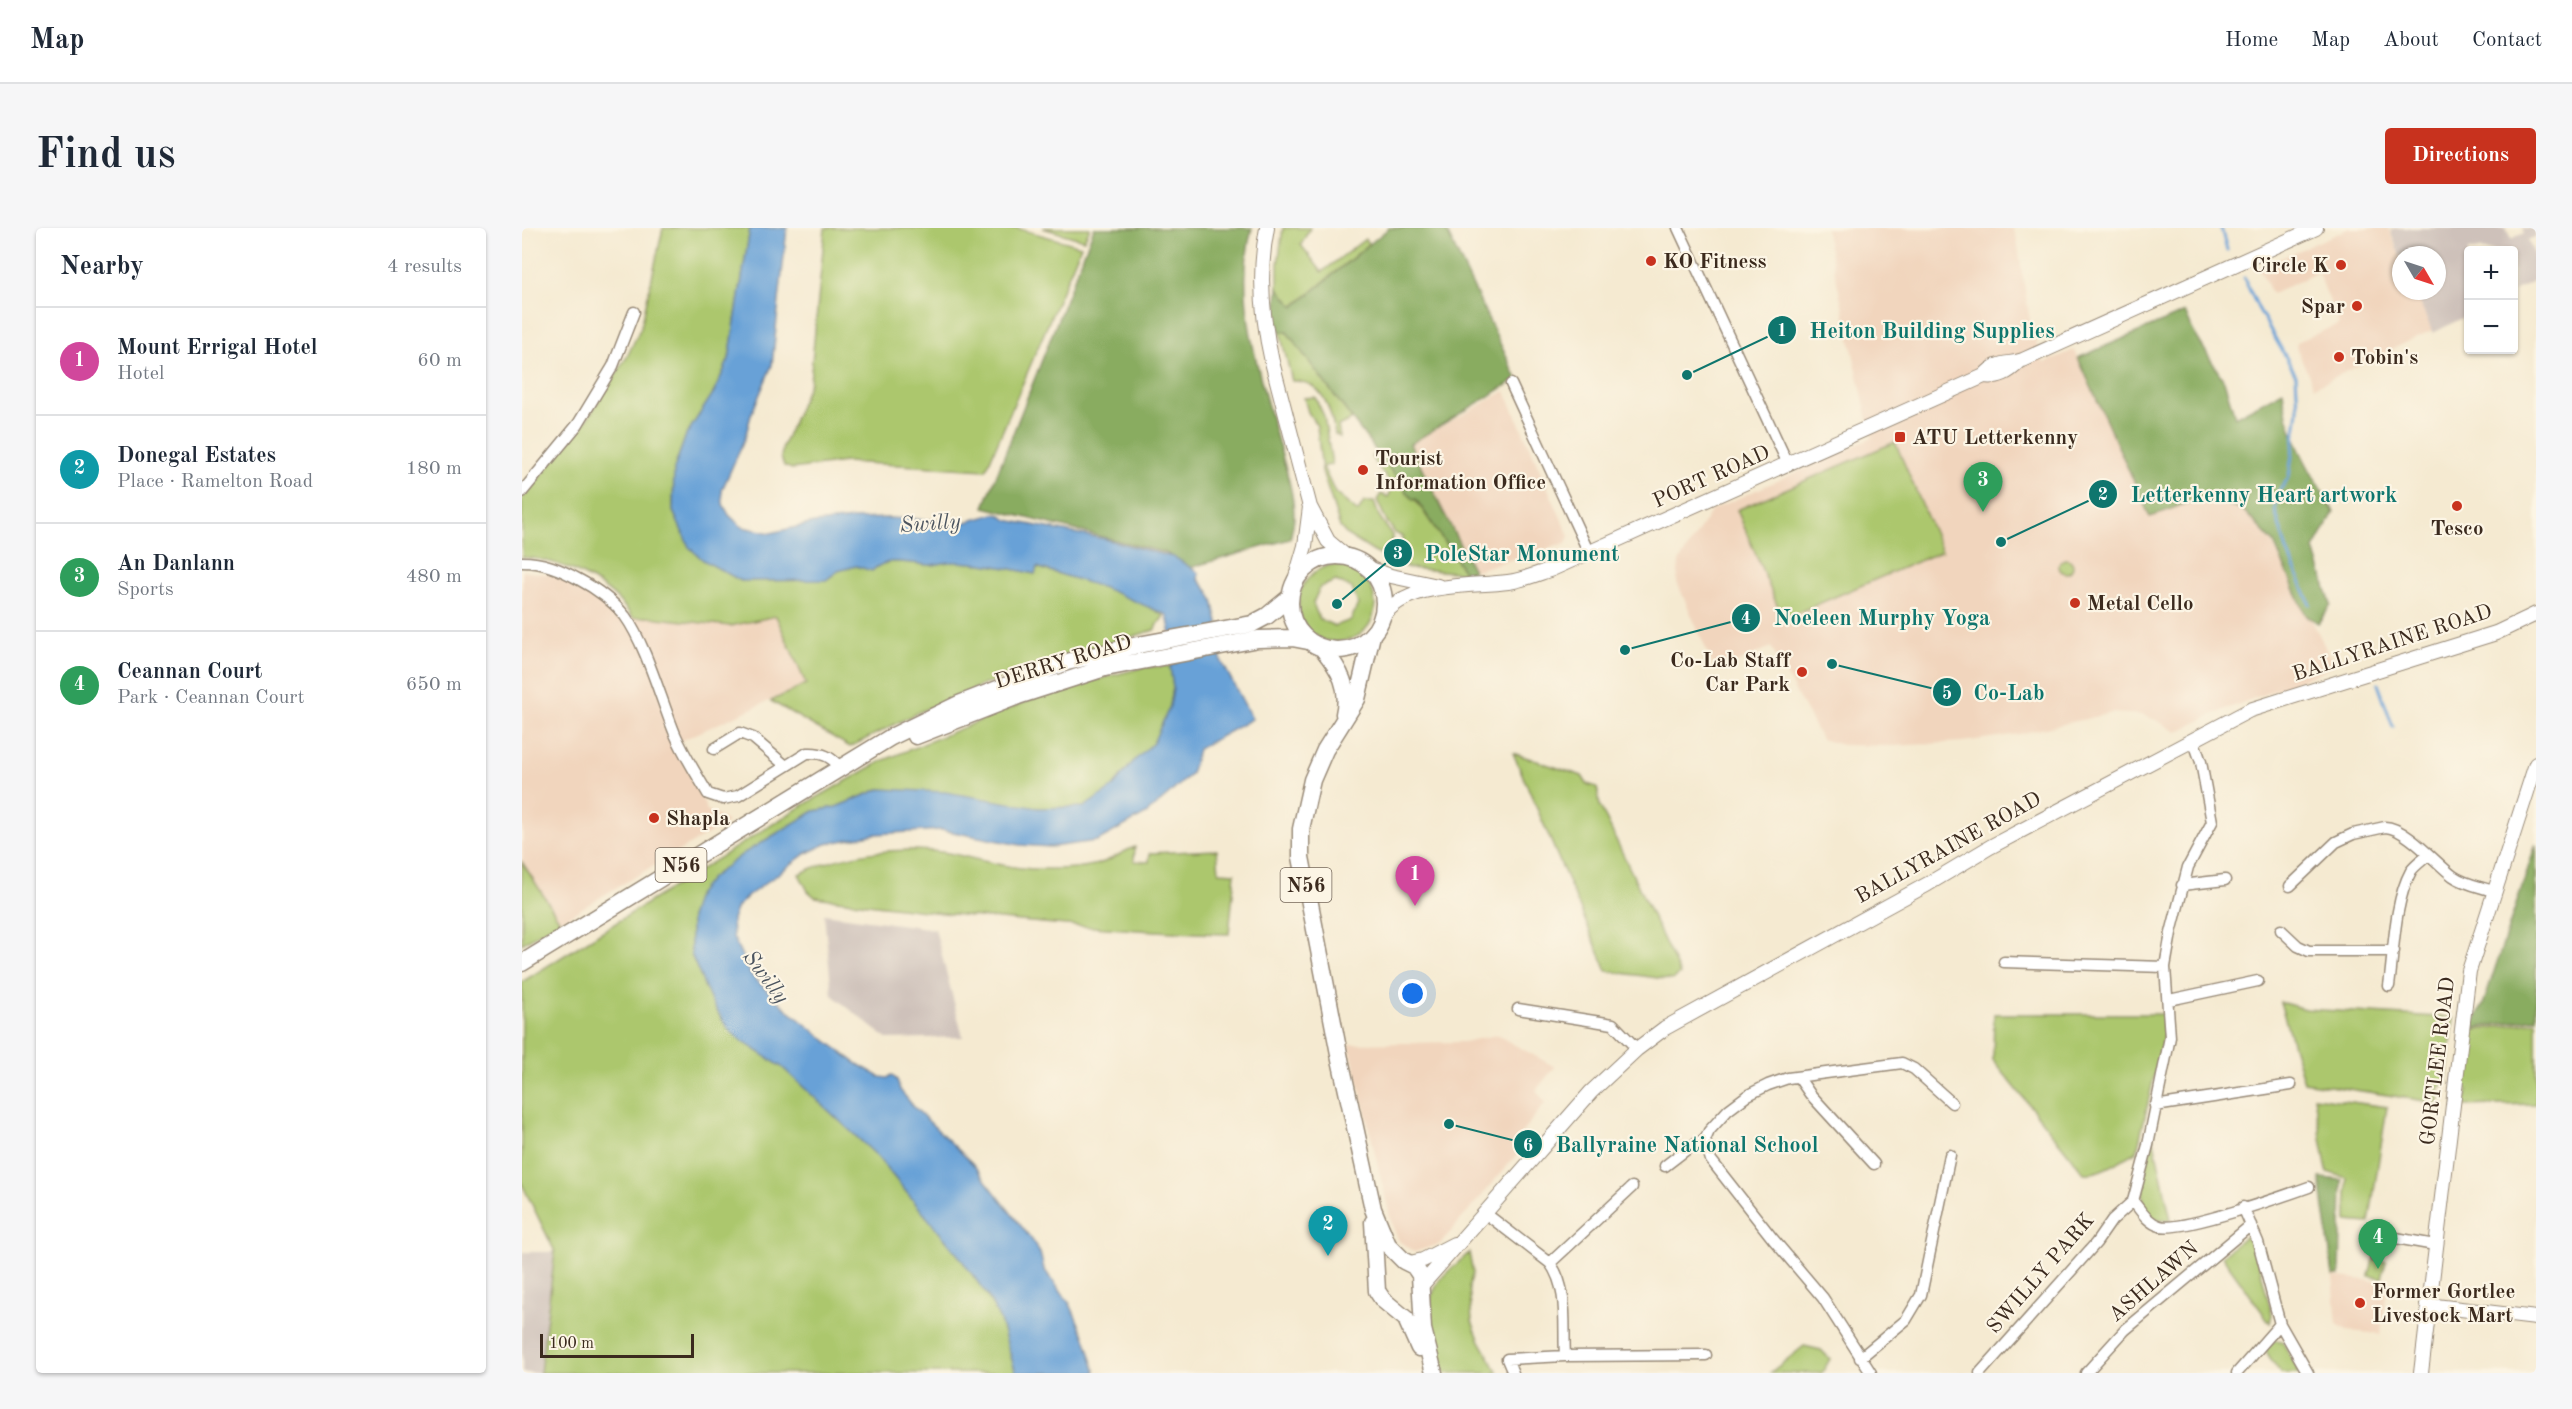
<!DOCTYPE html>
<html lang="en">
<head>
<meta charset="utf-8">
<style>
	body { margin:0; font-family:"Old Standard TT",serif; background:#f6f6f7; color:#1f2937 }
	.controls { position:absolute; right:18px; top:18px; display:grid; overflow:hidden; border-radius:6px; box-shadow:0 2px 4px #0004 }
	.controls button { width:54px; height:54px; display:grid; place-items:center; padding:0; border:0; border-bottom:2px solid #e0e1e3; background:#fff; color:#1f2937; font:30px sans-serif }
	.compass { position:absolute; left:1870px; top:18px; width:54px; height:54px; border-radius:50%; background:#fff; box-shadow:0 2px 4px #0004; rotate:129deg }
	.scale { position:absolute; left:18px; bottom:15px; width:154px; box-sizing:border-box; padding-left:6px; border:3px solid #3b2a1e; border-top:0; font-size:16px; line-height:21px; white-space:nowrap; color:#3b2a1e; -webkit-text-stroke:4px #fcf5e5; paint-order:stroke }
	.you { position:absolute; left:891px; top:766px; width:21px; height:21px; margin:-15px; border:4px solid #fff; border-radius:50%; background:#1a73e8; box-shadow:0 0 0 9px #1a73e833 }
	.badge { display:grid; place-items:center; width:39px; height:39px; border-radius:50%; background:#c8321e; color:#fff; font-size:20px; font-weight:700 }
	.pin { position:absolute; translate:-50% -50px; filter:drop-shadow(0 2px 3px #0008) }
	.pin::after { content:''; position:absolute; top:32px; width:21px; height:18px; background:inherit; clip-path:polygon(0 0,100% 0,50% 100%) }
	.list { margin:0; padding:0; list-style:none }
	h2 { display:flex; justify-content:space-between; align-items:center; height:78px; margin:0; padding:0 24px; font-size:26px }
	h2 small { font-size:20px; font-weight:400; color:#747a83 }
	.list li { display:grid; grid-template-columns:39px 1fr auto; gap:18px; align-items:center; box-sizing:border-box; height:108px; padding:0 24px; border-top:2px solid #e0e1e3 }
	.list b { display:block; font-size:22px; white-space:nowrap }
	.list p { margin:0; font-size:20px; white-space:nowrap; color:#747a83 }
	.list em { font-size:20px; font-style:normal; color:#747a83 }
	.map { position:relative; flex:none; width:2014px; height:1145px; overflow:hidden; border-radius:6px }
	header { display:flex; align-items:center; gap:36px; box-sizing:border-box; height:84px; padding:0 30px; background:#fff; border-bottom:2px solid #e0e1e3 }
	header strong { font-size:28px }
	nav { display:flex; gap:33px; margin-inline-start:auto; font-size:21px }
	.intro { display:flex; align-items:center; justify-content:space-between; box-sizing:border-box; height:144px; padding:0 36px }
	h1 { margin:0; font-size:42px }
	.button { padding:15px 27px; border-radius:6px; background:#c8321e; color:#fff; font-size:21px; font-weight:700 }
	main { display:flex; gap:36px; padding:0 36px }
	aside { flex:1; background:#fff; border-radius:6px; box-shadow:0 2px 4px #0004 }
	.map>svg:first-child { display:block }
	.built { fill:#f1d5bd }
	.industrial { fill:#cec1ba }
	.green { fill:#acc76d; stroke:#747846; stroke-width:1.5; fill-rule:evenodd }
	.forest { fill:#89ac60; stroke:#626b3f; stroke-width:1.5 }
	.water { fill:#68a1d7; stroke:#52667a; stroke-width:1.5 }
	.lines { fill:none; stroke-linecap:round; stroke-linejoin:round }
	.stream { stroke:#68a1d7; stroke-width:3 }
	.street-casing { stroke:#988a78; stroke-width:13 }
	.secondary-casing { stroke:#988a78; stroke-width:16 }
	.primary-casing { stroke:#988a78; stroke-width:19 }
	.street { stroke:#fff; stroke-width:10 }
	.secondary { stroke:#fff; stroke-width:14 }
	.primary { stroke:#fff; stroke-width:16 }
	.poi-dot { fill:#c8321e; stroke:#fcf5e5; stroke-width:2 }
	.labels { text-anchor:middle; stroke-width:4.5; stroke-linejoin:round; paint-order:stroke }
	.shield { fill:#fcf5e5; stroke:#75675a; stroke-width:1.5 }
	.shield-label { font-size:20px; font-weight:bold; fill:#3b2a1e }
	.poi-label { font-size:21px; font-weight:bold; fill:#3b2a1e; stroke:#fcf5e5; text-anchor:start }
	.street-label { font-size:21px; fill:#3b2a1e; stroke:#fcf5e5 }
	.water-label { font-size:22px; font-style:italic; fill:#4b545f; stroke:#fcf5e5 }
	.leader { fill:none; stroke:#0f766e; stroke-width:2 }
	.callout-dot { fill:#0f766e; stroke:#fcf5e5; stroke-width:2 }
	.mark-label { font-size:18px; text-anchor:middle; font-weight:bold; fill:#fff }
	.callout-label { font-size:22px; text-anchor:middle; font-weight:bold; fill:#0f766e; stroke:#fcf5e5; stroke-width:4.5; stroke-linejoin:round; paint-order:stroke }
</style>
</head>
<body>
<header>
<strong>Map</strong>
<nav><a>Home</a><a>Map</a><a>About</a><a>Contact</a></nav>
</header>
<div class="intro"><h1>Find us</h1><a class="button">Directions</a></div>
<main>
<aside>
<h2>Nearby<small>4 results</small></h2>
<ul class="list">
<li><span class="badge" style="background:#d1479c">1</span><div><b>Mount Errigal Hotel</b><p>Hotel</p></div><em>60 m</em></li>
<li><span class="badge" style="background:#0f9aa8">2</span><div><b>Donegal Estates</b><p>Place · Ramelton Road</p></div><em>180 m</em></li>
<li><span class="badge" style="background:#2e9e5b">3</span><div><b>An Danlann</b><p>Sports</p></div><em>480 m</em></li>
<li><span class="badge" style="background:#2e9e5b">4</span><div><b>Ceannan Court</b><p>Park · Ceannan Court</p></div><em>650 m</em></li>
</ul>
</aside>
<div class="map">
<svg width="2014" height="1145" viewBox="0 0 2014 1145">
	<rect width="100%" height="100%" fill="#fcf5e5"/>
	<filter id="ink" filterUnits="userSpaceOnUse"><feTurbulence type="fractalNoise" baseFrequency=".0167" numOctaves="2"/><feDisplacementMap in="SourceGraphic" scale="12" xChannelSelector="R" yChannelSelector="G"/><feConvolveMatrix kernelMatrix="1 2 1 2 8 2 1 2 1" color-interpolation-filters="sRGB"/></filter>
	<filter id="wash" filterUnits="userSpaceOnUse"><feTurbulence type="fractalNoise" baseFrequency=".008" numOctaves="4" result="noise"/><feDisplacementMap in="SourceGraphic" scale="24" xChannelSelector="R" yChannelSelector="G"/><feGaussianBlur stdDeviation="1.35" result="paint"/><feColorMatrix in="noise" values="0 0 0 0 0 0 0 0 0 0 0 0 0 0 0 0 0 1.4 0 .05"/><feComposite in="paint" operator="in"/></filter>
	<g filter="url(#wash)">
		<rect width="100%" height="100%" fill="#f5ead1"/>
		<path class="built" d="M1303,0H1490L1494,7L1509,99L1522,135L1552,122L1628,289L1680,269L1709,268L1750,315L1812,436L1797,445L1694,485L1655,504L1634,492L1620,487L1590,485L1497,506L1440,514L1370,518L1320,517L1299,511L1249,419L1194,444L1155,354L1157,334L1190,282L1350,210Z
			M1828,0H1866L1879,30V63H1893L1910,102L1792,159L1774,119L1775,114L1817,96L1796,44L1750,66L1737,40Z
			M983,163L1047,308L1044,315L951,343L888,216Z
			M0,343L40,348L79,373L97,390L126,389L208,398L254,388L284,456L154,515L185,582L206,594L38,693L0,634Z
			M975,807L1033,839L1014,862L1023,875L991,916L997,924L918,1016L892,1024L877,1013L870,997L827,816L941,814Z
			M1811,1048L1866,1055L1859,1106L1827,1103L1815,1096Z"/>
		<path class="industrial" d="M1874,0H1984L1989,11L2002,5L2000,0H2014V9L2006,13L2014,30V51L1992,63V22H1946V87L1911,105L1893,63H1915V27H1879V30L1868,3Z
			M302,686L413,701L441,809L365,811L310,767Z
			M0,1024H33L18,1145H0Z"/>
		<path class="green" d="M141,0H228L207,131L192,164L164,207L152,241L151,283L168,319L181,332L219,353L304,352L316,343L334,338L350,343C366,327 387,336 407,337C415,337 422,334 430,334C458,334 485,340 513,346L514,339C557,352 605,363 642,388L632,402L485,447L397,484L328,519L249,473L284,456L254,388L208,398L126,389L111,390C88,355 41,332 0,329V271L64,193L105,129L119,99Z
			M303,0H494L559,18L464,242L323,234L270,241L262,238L259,229L261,218L288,154Z
			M521,0H568L562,12Z
			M761,0H788L779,17L800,44L843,11L847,16L771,79L756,60V36Z
			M761,103L765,104L830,191L816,198L818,209L813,206C809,181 801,152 770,153L758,104Z
			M793,169L802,188L810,236L801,239L813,265L836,284L842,274H852L857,288L870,307V316L875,318L879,316L881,309L873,305L864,292L855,272L859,266L866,269L871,259L865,255L866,252L849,229L856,224L891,272L893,271L943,345L886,340L852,324L825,307L818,299L800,243L795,198L786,184L782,170Z
			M1373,214L1420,323L1261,391L1215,282Z
			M1537 338a7 7 0 1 1 14 0a7 7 0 1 1-14 0Z
			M808,337C861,334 869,405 821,413C772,421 758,351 808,337ZM814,353L830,360L836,376L829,392L813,398L797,391L791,375L798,359Z
			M648,438L651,460L648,478L632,515L610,535L590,560L562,579L516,580L357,561L314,579L292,583L222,625L189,650L169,687V726L188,771L206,801L220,813L260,839L353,926L437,1028L465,1067L478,1092L494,1145H18L33,1024L0,956V754L278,579L360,533L530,463L623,439Z
			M991,525L1060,548L1065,556L1075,559L1078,578L1158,746L1150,752L1085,743Z
			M613,619L612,633L627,634L628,625L695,622L697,644L713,645L707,706C569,702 430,688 293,669L286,663L277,646C319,625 379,617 426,625C457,631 489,642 521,641C543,641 569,641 589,631C597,627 604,622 613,619Z
			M0,634L38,693L0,716Z
			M1758,774L1783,781L1932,790L1924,855L1917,861V875L1782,854Z
			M1472,786H1642V805L1615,923C1602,930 1576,948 1562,945L1471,832Z
			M2014,793V876L1939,878V874L1944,871L1946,862L1941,861L1948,803Z
			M1792,869L1865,879L1847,995L1825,993V950L1805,944Z
			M1631,909L1649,992C1645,992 1639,993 1635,992C1608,983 1627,927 1631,909Z
			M1723,1009L1731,1013L1750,1086L1748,1095L1700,1028Z
			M947,1025L951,1045L947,1058L950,1093L957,1111L976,1145H923L909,1115V1069L918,1051Z
			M1851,1032L1864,1033L1860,1050L1847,1048Z
			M1752,1112L1760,1113L1778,1145H1758L1743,1122Z
			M1282,1118L1299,1122L1308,1131L1300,1145H1248Z"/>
		<path class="forest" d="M572,0H730C712,68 736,142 754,207C761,233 772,262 772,288C772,295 770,303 768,311L667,340L644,325L462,279Z
			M867,0H923L995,151L888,216L951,343L943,345L894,271L891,272L765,104H758L754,88L756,60L772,79Z
			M1663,84L1671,103L1702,153L1713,189L1761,163C1764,207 1790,246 1812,284L1792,321L1809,377L1796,395L1784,387L1752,315L1720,281L1680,269L1628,289L1556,130Z
			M2014,616V790L1948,801L1961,777Z
			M1798,950L1820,952L1818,1047H1811Z"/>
		<path class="water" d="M228,0H265L250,137L229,187L223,210L200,262L201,276L207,287L220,299L249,305L292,295L332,291L367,290L444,294L472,286L479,287L485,292L583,311L654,330L677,345L676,351L687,364L691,372L698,404L699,432L730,491L676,521L669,546L645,568L624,586L575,613L529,619L498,617L420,602L353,606L304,616L283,626L226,668L215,679L210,691L211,709L229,747L267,783L302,811L334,835L358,849L366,850L369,847L375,852L378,862L392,879L450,935L510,1012L518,1025L522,1041L548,1076L564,1112L574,1145H494L478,1092L465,1067L437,1028L353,926L260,839L220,813L206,801L188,771L169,726V687L175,667L189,650L222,625L292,583L314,579L358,561L423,564L516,580L562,579L590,560L610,535L631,515L648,478L651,460L648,438L655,435L645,387L582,360L515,339L513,346C486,340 458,334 430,334C422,334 415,337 407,337C387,336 366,327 350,343L334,338L316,343L304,352L219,353L181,332L167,319L151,283L152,241L164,207L192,164L207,131Z"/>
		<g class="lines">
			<path class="stream" d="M1699,0L1705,22
				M1722,50L1736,80L1774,147L1776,182L1767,249L1757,263L1753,282L1765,323L1788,376
				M1856,456L1871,499"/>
		</g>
	</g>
	<g filter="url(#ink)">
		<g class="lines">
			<defs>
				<path id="street" d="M1156,0L1266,236
					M989,156L1067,325
					M0,264L56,196L91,138L112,84
					M0,334C21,334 38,341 56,351C73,360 91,373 103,388C124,417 139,472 153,506C162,527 175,547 186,566L201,571L216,568L285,525C301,524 309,529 319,540
					M192,521L218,505L231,510L264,538
					M1660,657L1703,652
					M1768,658L1814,614L1831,606L1863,599C1883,599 1915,636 1931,648C1942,656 1959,659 1971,663
					M1759,702L1776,718L1787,723H1872
					M1482,734L1643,739
					M1867,758C1872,723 1872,674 1889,643C1893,637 1901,632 1906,627
					M1647,772L1736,753
					M996,781L1091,796L1115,821
					M1277,850L1288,866L1352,936
					M1633,878L1769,857
					M1143,938L1169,918L1183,912
					M1611,973L1626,917L1648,809L1643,739L1649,705L1666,639L1690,594L1679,534L1671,511
					M1611,973C1619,983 1626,995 1638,998C1659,1004 1762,968 1787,959
					M1721,979L1736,1014L1758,1096L1786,1145
					M963,985L1028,1035C1047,1061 1041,1097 1043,1128
					M1853,1029L1857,1007L1913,1017
					M1028,1035L1110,959
					M1338,1130L1384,1092L1399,1067L1428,927
					M991,1145L985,1131L1043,1128L1184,1127
					M1349,1145L1301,1070L1251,1011L1189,932L1183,912L1187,903L1206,882L1226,867L1246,857L1266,850L1380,835L1392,841L1430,875
					M1458,1145L1574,1015L1590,992L1611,973
					M1564,1145L1603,1102L1729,997
					M1715,1145L1758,1096"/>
				<path id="secondary" d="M745,0C736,45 740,90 750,134L788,279L806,313L825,329
					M1462,148C1477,150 1487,144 1497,134
					M846,340L869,348L916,358
					M773,352L783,318L788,279
					M860,390C883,353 948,359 986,354C1001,352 1015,346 1030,341L1462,148C1477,131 1485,138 1501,132L1794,0
					M888,1035L901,1032L932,1016
					M899,1058L1069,864L1115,821L1143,800L1406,656L1468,619L1728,482L1974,405L2014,386
					M1905,1077L2014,1090
					M1899,1145L1947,743L2014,536"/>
				<path id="primary" d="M768 375a47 47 0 1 1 94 0a47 47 0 1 1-94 0Z
					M850,407L835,471L803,522L790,552L779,601V629L818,831L851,981L866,1017L882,1033L892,1038L898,1047L901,1101L912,1145
					M801,421C818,442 828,459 822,486
					M394,508L496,468L583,440L736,411L770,410L786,413
					M0,735L369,509L437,476L545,434L616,417L730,396L745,388L768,369
					M851,994L855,1063L861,1072L884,1091L897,1120"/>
			</defs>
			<use href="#street" class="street-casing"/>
			<use href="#secondary" class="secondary-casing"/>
			<use href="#primary" class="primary-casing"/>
			<use href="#street" class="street"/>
			<use href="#secondary" class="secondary"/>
			<use href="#primary" class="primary"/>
		</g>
	</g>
	<g class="poi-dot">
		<circle cx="1129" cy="33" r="6"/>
		<circle cx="1819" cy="37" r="6"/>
		<circle cx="1835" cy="78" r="6"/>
		<circle cx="1817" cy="129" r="6"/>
		<rect x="1372" y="203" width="12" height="12" rx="3"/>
		<circle cx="841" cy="242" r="6"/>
		<circle cx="1935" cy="278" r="6"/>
		<circle cx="1553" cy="375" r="6"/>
		<circle cx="1280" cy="444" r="6"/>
		<circle cx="132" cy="590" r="6"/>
		<circle cx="1838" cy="1075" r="6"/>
	</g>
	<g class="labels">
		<g class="shield">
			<rect x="133.5" y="620" width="51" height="34" rx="4.5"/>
			<rect x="758.5" y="640" width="51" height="34" rx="4.5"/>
		</g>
		<g class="shield-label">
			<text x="159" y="644">N56</text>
			<text x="784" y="664">N56</text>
		</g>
		<g class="poi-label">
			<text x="1141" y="40">KO Fitness</text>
			<text x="1807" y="44" text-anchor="end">Circle K</text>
			<text x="1823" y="85" text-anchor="end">Spar</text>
			<text x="1829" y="136">Tobin's</text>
			<text x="1390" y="216">ATU Letterkenny</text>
			<text x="853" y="237">Tourist<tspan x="853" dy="24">Information Office</tspan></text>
			<text x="1935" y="307" text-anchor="middle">Tesco</text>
			<text x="1565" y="382">Metal Cello</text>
			<text x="1268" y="439" text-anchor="end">Co-Lab Staff<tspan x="1268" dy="24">Car Park</tspan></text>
			<text x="144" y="597">Shapla</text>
			<text x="1850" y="1070">Former Gortlee<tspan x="1850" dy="24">Livestock Mart</tspan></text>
		</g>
		<g class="street-label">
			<text transform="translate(1189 248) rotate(-24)" y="7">PORT ROAD</text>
			<text transform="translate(1870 414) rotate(-18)" y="7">BALLYRAINE ROAD</text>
			<text transform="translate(541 433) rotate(-17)" y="7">DERRY ROAD</text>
			<text transform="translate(1426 619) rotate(-29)" y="7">BALLYRAINE ROAD</text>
			<text transform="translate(1915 833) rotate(-83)" y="7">GORTLEE ROAD</text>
			<text transform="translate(1518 1045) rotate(-49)" y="7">SWILLY PARK</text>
			<text transform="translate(1631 1053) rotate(-41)" y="7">ASHLAWN</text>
		</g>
		<g class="water-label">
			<text transform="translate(408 294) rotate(-4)" y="8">Swilly</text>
			<text transform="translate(245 748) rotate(53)" y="8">Swilly</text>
		</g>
	</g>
	<path class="leader" d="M1165 147L1260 102M1479 314L1581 266M815 376L876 325M1103 422L1224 390M1310 436L1425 464M927 896L1006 916"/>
	<g class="callout-dot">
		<circle cx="1165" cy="147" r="6"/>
		<circle cx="1479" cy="314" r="6"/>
		<circle cx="815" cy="376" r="6"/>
		<circle cx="1103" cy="422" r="6"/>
		<circle cx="1310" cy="436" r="6"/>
		<circle cx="927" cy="896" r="6"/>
		<circle cx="1260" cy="102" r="15"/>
		<circle cx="1581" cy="266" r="15"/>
		<circle cx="876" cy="325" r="15"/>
		<circle cx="1224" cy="390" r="15"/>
		<circle cx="1425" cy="464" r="15"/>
		<circle cx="1006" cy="916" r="15"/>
	</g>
	<g class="mark-label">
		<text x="1260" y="108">1</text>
		<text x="1581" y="272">2</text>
		<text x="876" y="331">3</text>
		<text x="1224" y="396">4</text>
		<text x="1425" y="471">5</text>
		<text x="1006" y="923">6</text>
	</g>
	<g class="callout-label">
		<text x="1410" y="110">Heiton Building Supplies</text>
		<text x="1742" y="274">Letterkenny Heart artwork</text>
		<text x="1000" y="333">PoleStar Monument</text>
		<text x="1360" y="397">Noeleen Murphy Yoga</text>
		<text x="1487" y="472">Co-Lab</text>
		<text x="1165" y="924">Ballyraine National School</text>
	</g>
</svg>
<div class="controls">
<button>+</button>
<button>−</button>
</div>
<svg class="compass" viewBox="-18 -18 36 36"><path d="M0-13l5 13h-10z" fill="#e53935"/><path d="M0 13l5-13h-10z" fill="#747a83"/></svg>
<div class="scale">100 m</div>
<div class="you"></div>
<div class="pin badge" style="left:893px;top:678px;background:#d1479c">1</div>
<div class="pin badge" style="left:806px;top:1028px;background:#0f9aa8">2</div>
<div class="pin badge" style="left:1461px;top:284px;background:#2e9e5b">3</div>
<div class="pin badge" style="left:1856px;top:1041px;background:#2e9e5b">4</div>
</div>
</main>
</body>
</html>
